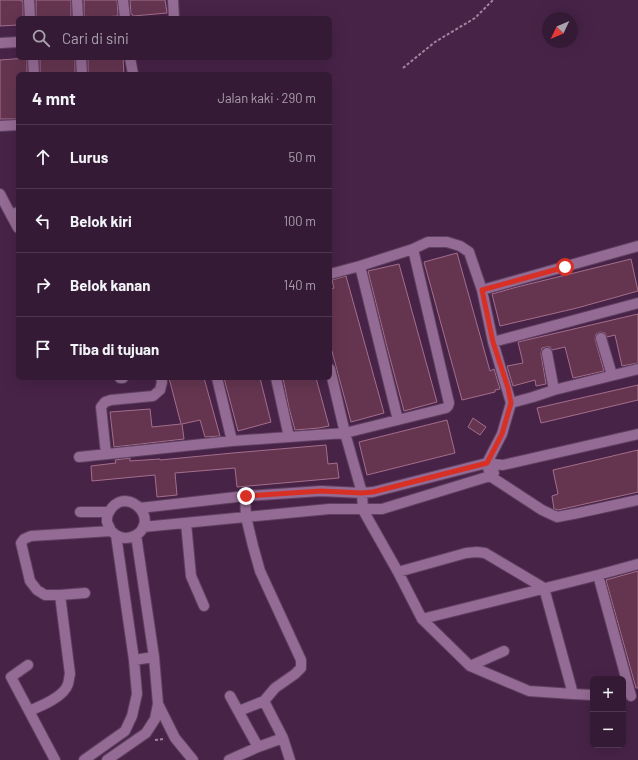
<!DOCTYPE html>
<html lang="id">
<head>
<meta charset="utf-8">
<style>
	body { margin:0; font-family:Barlow,sans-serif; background:#3d233e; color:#f1f3f6 }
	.controls { position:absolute; right:12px; bottom:12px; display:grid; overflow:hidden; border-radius:6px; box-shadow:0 4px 16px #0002 }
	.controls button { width:36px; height:36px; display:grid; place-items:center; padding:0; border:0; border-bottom:1px solid #4f3851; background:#351a36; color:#f1f3f6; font:20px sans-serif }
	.compass { position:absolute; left:542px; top:12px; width:36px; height:36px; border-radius:50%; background:#351a36; box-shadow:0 4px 16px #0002; rotate:226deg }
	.stop { position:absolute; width:12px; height:12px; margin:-9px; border:3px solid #d93025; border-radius:50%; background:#fff }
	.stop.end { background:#d93025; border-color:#fff; box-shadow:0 1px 4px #0008 }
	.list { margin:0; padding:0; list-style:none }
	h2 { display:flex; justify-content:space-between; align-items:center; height:52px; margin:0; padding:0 16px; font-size:17px }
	h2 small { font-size:13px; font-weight:400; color:#aaa1ad }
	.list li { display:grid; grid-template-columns:26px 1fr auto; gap:12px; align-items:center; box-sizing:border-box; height:64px; padding:0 16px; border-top:1px solid #4f3851 }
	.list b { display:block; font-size:15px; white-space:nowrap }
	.list em { font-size:13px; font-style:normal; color:#aaa1ad }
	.icon { flex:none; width:22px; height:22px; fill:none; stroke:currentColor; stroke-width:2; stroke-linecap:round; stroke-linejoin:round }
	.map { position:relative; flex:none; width:638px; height:760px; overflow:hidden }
	.search { position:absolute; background:#351a36; box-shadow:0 4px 16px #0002; left:16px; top:16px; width:316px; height:44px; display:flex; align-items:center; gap:10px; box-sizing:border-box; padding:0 14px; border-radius:6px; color:#aaa1ad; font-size:15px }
	.panel { position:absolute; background:#351a36; box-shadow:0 4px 16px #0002; left:16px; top:72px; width:316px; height:308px; border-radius:6px }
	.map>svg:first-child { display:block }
	.building { fill:#653550; stroke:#a46e8b }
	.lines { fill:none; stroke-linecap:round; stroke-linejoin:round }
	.minor-casing { stroke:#5f4060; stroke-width:12 }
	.path { stroke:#a184a2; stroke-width:2; stroke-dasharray:3 2; stroke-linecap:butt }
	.minor { stroke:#946b94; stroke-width:10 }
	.route { stroke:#d93025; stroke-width:5 }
</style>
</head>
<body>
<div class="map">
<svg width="638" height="760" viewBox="0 0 638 760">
	<rect width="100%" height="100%" fill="#472348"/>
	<path class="building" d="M0,0H21V1H23V18H18V25L0,26Z
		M36,0H71V18H36Z
		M84,0H117L118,16L87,18V16L84,17Z
		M130,0H165L167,13L133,16L132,14H131Z
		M27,58V74H18V119H0V60Z
		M40,58H75V74H40Z
		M88,58H123L124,74H88Z
		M457,253L490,371L494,369L500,389L495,390V392L462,400L424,262Z
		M631,259L638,291L577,308L500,326L492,294L517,287Z
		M399,264L437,402L404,411L387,347L368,271Z
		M346,276L384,413L351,422L330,344V289L334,288L332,280Z
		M638,314V363L622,366L615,335L607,337L605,333L600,332L596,334L595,339L604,371L573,378L565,347L552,350L550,347H546L542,348L541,354L546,384L536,386L535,380L513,386L507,366L523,363L518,342Z
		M169,378H204L220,436L205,437L200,420L182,424L184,439L114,447L110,412L150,409L152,427L181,424Z
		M224,378H260L271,422L238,431Z
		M283,378H316L329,426L319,428L295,430L289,408Z
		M638,385V400L541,423L537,408Z
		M473,418L486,427L480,435L468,427Z
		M447,420L455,453L367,475L359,442Z
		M326,445L328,464L337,463L339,478L237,487L235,468L175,473L177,495L157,497L155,475L92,481L91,466L116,463L115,460L130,458V461L160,459V460L233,453Z
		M638,450V492L558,510L554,509L552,496L558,494L553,470Z
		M638,571V688H636L606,580Z"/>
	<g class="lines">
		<defs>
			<path id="minor" d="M29,0L30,18
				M77,0L78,18
				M123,0L125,18
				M173,0L174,18
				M0,43L18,42
				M33,58L34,74
				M81,58L82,74
				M130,58L133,74
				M0,126L18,125
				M0,194L11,215L18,212
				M11,215L18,228
				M360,266L398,420
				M330,274L360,266L413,249L428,242H447L460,246L469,252L482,290L493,342L511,403
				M482,290L638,246
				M601,338L612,375
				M493,342L638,303
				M547,353L554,390
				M330,369L345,433L362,493L363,510L398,572L422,619L470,666L529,691L573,694L593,695
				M638,369L554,390L533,397L511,403L502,434L487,463L490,476L542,510L557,517L578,513L638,500
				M120,378H123
				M217,378L232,441
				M276,378L289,437
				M106,454L101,407L105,402L111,400L153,396L160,390L162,382L161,378
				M79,457L232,441L345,433L446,408L448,406L449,403L413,249
				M140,508L245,496L321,491L362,493L373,492L487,463L503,465L638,434
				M80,512H108
				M186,523L191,576L204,606
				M143,527L329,509H382L490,476L494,473
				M398,572L466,553L477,552L485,553L544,588L573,694
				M598,575L631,696
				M85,593L60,595H45L37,590L30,581L21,543L24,539L31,536L111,531C113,532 114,534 116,535C125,541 138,537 143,528C149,515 138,502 125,501C115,501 106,512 107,522C108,525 110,528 111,531
				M422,619L598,575L638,564
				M134,660L154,657
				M28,665L11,677L29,711
				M470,666L504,651
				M230,696L258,747
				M264,701L283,738L290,760
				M158,704L175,738L193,760
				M239,711L264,701L275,688L295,674L301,668V660L260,571L253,546L246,517L245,496
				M55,760L29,711C41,706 64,697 68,684C69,681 69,677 70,674L60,595
				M84,760L125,731L132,716L137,694L134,660L116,535
				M107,760L146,733L155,719L158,704L154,657L136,535
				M229,760L258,747L283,738"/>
		</defs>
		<use href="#minor" class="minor-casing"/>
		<path class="path" d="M403,68L435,42L475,18L493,0
			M155,740L164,739"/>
		<use href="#minor" class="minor"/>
	</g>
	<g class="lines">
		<path class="route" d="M246,496L321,491L362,493L373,492L487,463L502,434L511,403L508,388L493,342L482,290L565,267"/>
	</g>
</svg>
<div class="controls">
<button>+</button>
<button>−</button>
</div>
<svg class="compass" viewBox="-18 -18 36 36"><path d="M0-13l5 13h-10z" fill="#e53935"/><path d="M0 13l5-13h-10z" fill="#aaa1ad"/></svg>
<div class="stop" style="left:565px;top:267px"></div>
<div class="stop end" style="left:246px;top:496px"></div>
<div class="search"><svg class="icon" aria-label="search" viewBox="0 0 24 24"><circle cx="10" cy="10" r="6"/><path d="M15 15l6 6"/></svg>Cari di sini</div>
<section class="panel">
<h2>4 mnt<small>Jalan kaki · 290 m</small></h2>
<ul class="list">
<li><svg class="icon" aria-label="ahead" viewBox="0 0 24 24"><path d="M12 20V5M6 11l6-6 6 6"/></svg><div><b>Lurus</b></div><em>50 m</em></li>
<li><svg class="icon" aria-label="left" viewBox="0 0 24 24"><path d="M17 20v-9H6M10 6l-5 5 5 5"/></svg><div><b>Belok kiri</b></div><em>100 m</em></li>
<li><svg class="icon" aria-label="right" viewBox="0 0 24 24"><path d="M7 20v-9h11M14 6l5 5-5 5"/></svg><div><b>Belok kanan</b></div><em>140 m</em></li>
<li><svg class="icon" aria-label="arrive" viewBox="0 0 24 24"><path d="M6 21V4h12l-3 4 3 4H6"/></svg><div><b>Tiba di tujuan</b></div></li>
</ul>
</section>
</div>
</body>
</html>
